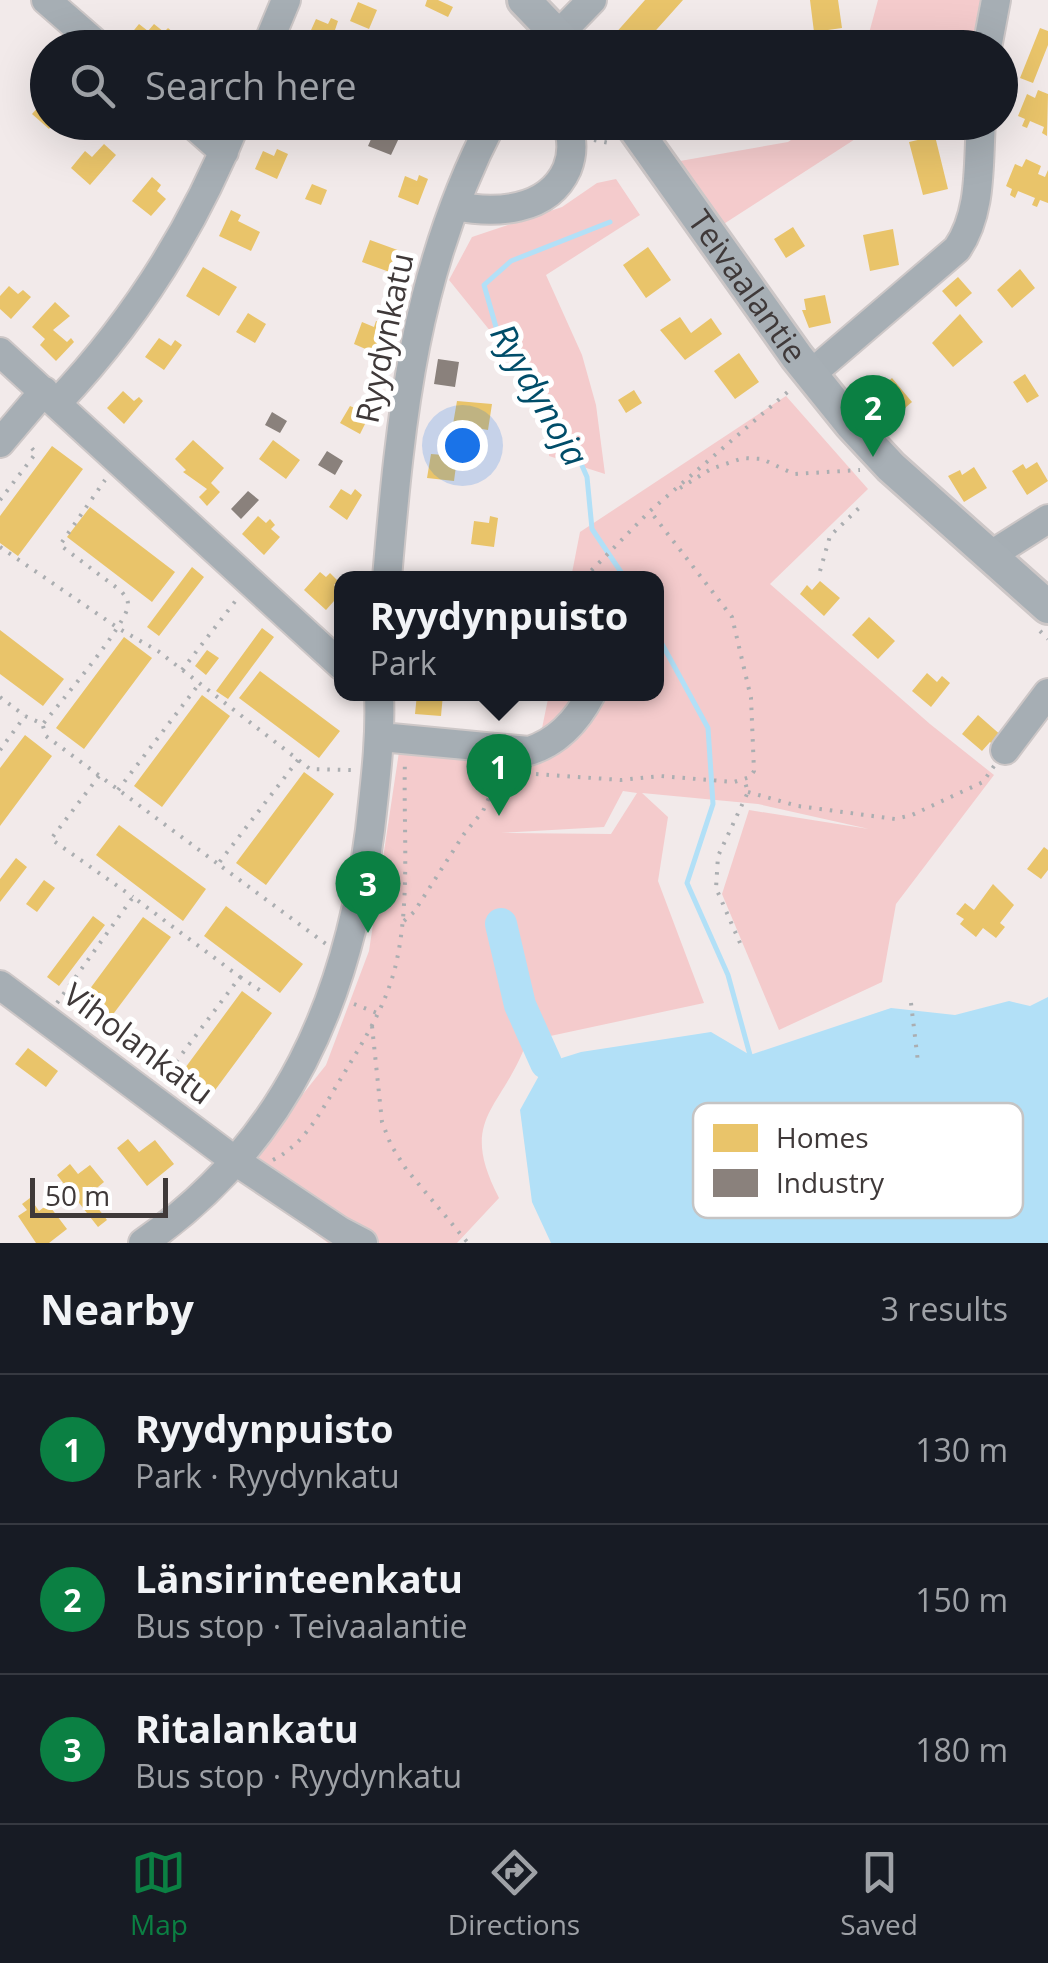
<!DOCTYPE html>
<html lang="en">
<head>
<meta charset="utf-8">
<style>
	body { margin:0; font-family:"Open Sans",sans-serif; background:#20242c; color:#f1f3f6 }
	.scale { position:absolute; left:30px; bottom:25px; width:138px; box-sizing:border-box; padding-left:10px; border:5px solid #3f3939; border-top:0; font-size:28px; line-height:35px; white-space:nowrap; color:#3f3939; -webkit-text-stroke:8px #fff; paint-order:stroke }
	.you { position:absolute; left:462px; top:445px; width:35px; height:35px; margin:-25px; border:8px solid #fff; border-radius:50%; background:#1a73e8; box-shadow:0 0 0 15px #1a73e833 }
	.badge { display:grid; place-items:center; width:65px; height:65px; border-radius:50%; background:#0b8043; color:#fff; font-size:32px; font-weight:700 }
	.pin { position:absolute; translate:-50% -82px; filter:drop-shadow(0 2px 5px #0008) }
	.pin::after { content:''; position:absolute; top:52px; width:35px; height:30px; background:inherit; clip-path:polygon(0 0,100% 0,50% 100%) }
	.popup { position:absolute; left:334px; top:571px; width:330px; height:130px; box-sizing:border-box; display:grid; place-content:center; border-radius:20px; background:#171b24; filter:drop-shadow(0 2px 8px #0005); font-size:32px; white-space:nowrap; color:#9ea1a6 }
	.popup b { font-size:38px; color:#f1f3f6 }
	.popup::after { content:''; position:absolute; left:50%; top:100%; margin-left:-20px; border:20px solid transparent; border-top-color:#171b24 }
	.list { margin:0; padding:0; list-style:none }
	h2 { display:flex; justify-content:space-between; align-items:center; height:130px; margin:0; padding:0 40px; font-size:42px }
	h2 small { font-size:32px; font-weight:400; color:#9ea1a6 }
	.list li { display:grid; grid-template-columns:65px 1fr auto; gap:30px; align-items:center; box-sizing:border-box; height:150px; padding:0 40px; border-top:2px solid #363941 }
	.list b { display:block; font-size:38px; white-space:nowrap }
	.list p { margin:0; font-size:32px; white-space:nowrap; color:#9ea1a6 }
	.list em { font-size:32px; font-style:normal; color:#9ea1a6 }
	.icon { flex:none; width:55px; height:55px; fill:none; stroke:currentColor; stroke-width:2; stroke-linecap:round; stroke-linejoin:round }
	.map { position:relative; flex:none; width:1048px; height:1243px; overflow:hidden }
	.search { position:absolute; background:#171b24; box-shadow:0 10px 40px #0002; left:30px; right:30px; top:30px; height:110px; display:flex; align-items:center; gap:25px; box-sizing:border-box; padding:0 35px; border-radius:55px; color:#9ea1a6; font-size:38px }
	.sheet { height:580px; background:#171b24 }
	nav { display:flex; justify-content:space-around; align-items:center; box-sizing:border-box; height:140px; border-top:2px solid #363941; background:#171b24; font-size:28px; color:#9ea1a6 }
	nav a { display:grid; justify-items:center; gap:5px }
	nav .on { color:#0b8043 }
	.map>svg:first-child { display:block }
	.green { fill:#f4cbcc; fill-rule:evenodd }
	.water { fill:#b2e0f7 }
	.homes { fill:#e9c46a }
	.industry { fill:#8a817c }
	.lines { fill:none; stroke-linecap:round; stroke-linejoin:round }
	.stream { stroke:#b2e0f7; stroke-width:5 }
	.river { stroke:#b2e0f7; stroke-width:32 }
	.minor-casing { stroke:#cdc7c7; stroke-width:32 }
	.major-casing { stroke:#cdc7c7; stroke-width:38 }
	.path { stroke:#abaeb1; stroke-width:4; stroke-dasharray:2.5 8; stroke-linecap:butt }
	.minor { stroke:#a6aeb4; stroke-width:28 }
	.major { stroke:#a7afb5; stroke-width:32 }
	.labels { text-anchor:middle; stroke-width:10; stroke-linejoin:round; paint-order:stroke }
	.street-label { font-size:32px; fill:#3f3939; stroke:#fff }
	.water-label { font-size:35px; font-style:italic; fill:#004d69; stroke:#fff }
	.key { fill:#fff; stroke:#c5c4c4; stroke-width:2.5 }
	.key-label { font-size:28px; fill:#3f3939 }
</style>
</head>
<body>
<div class="map">
<svg width="1048" height="1243" viewBox="0 0 1048 1243">
	<rect width="100%" height="100%" fill="#f2eaea"/>
	<path class="green" d="M878,0H988L980,47L865,48Z
		M816,123H880L719,227L680,161L788,142Z
		M616,179L640,215L546,275L582,355L596,405L605,474L549,456V410L529,379L449,280L472,237L562,207L597,183Z
		M786,396L868,489L770,584L930,724L994,775L896,904L882,982L779,1030L722,894L749,810L869,829L758,804L642,793L668,817L658,881L704,1003L527,1041C502,1111 457,1117 499,1198L457,1243H328L238,1176L326,1065L369,951L402,732L540,738L549,694H656V578H571L580,532ZM623,791L637,793L611,834L501,833L604,827Z"/>
	<path class="water" d="M1048,997V1243H551L532,1202L520,1110L546,1063L581,1052L711,1032L750,1055L891,1008L955,1015L1009,1001L1030,1006Z"/>
	<path class="homes" d="M427,0H438L453,7L448,17L425,6Z
		M645,0H683L640,48H610L606,44Z
		M810,0H838L842,28L814,32Z
		M358,2L377,10L369,29L350,21Z
		M331,18L338,21L329,48L307,39L316,19L328,24Z
		M139,24L148,31L154,24L164,32L168,28L175,34L165,48H144L130,35Z
		M1040,28L1048,31V45L1033,83L1020,78Z
		M449,30L463,36L461,42L473,48H441Z
		M1038,90L1048,94L1047,136L1042,133L1044,127L1030,121L1027,128L1022,126L1025,119L1018,116L1027,94L1035,98Z
		M48,96V122H55L49,129L32,114Z
		M935,136L948,189L923,195L909,142Z
		M104,144L116,155L90,185L71,168L85,151L92,157Z
		M277,149L288,154L277,179L255,169L263,151L274,156Z
		M1026,159L1041,166L1038,174L1045,177L1048,170V203L1040,200L1037,207L1032,205L1035,198L1018,191L1015,198L1010,195L1012,189L1006,186L1015,164L1022,167Z
		M419,175L428,179L418,205L398,197L405,176L417,181Z
		M152,177L161,185L157,191L166,199L151,216L132,201Z
		M312,184L327,190L321,205L305,199Z
		M231,210L241,215L238,221L260,232L251,251L219,236Z
		M793,227L805,246L786,258L774,239Z
		M893,229L899,265L870,271L863,235Z
		M370,240L403,252L395,274L362,262Z
		M648,247L671,280L646,298L623,265Z
		M203,267L237,287L219,316L186,296Z
		M1020,269L1035,288L1012,308L997,290Z
		M958,277L972,293L956,307L942,291Z
		M9,286L18,294L23,290L31,297L11,319L0,309V296Z
		M825,295L831,323L809,328L802,310H806L804,299Z
		M55,302L70,316L53,330L67,342L71,338L74,342L56,361L40,345L45,339L32,327Z
		M248,313L266,324L255,343L236,332Z
		M960,314L983,342L953,367L932,343Z
		M680,317L691,333L711,318L722,334L685,360L660,330Z
		M376,321L388,326L377,354L354,344L362,322L374,327Z
		M159,338L171,346L175,340L182,345L164,370L145,357Z
		M739,353L759,382L735,399L714,371Z
		M1025,374L1039,396L1027,403L1013,382Z
		M892,378L912,402L885,425L865,402Z
		M634,390L642,403L626,413L618,400Z
		M123,391L134,401L139,397L143,401L124,424L107,408Z
		M457,401L492,404L488,430L453,424Z
		M350,406L359,410L366,407L372,410L360,434L340,423Z
		M193,440L224,468L211,483L220,492L207,506L199,497L207,489L183,472L186,470L175,459Z
		M273,440L300,460L286,479L259,459Z
		M52,446L83,469L18,556L0,543V516Z
		M444,449L458,451L454,481L427,478L431,454L444,455Z
		M1037,462L1048,481L1027,495L1012,471L1023,464L1026,469Z
		M974,467L987,488L964,502L948,476L960,470L962,475Z
		M341,489L351,495L355,489L362,495L347,520L329,507Z
		M90,507L175,572L152,602L67,537Z
		M258,516L266,523L270,519L275,525L271,529L280,537L264,555L242,534Z
		M490,516L498,518L494,547L471,544L474,521L489,523Z
		M192,567L204,577L159,636L147,627Z
		M320,572L326,577L330,573L338,581L334,585L342,592L326,610L304,590Z
		M820,581L840,598L824,616L800,594L807,585L812,590Z
		M869,617L895,641L878,659L852,635Z
		M262,628L274,637L228,699L216,691Z
		M0,630L64,679L43,706L0,674Z
		M124,637L152,658L84,749L56,728Z
		M207,650L219,658L206,675L195,666Z
		M260,671L340,731L319,758L239,698Z
		M927,673L937,682L942,676L950,683L931,707L912,691Z
		M417,694H443L441,716L415,714Z
		M202,695L230,716L162,807L134,786Z
		M978,715L1003,737L995,747L990,742L982,751L962,734Z
		M25,735L52,756L0,826V768Z
		M304,772L334,794L266,885L236,863Z
		M119,825L206,889L183,921L96,855Z
		M1044,847L1048,850V870L1041,879L1027,869Z
		M16,858L27,867L0,902V879Z
		M44,880L55,888L37,912L26,904Z
		M993,884L1014,905L1000,923L1005,927L996,938L983,928L976,937L960,924L964,919L956,914L965,903L974,910Z
		M226,906L303,964L280,993L204,936Z
		M93,916L105,925L59,986L47,977Z
		M143,917L171,937L102,1029L75,1009Z
		M242,991L272,1013L204,1105L174,1083Z
		M28,1048L58,1071L46,1087L15,1064Z
		M128,1139L139,1152L155,1140L174,1164L147,1186L117,1148Z
		M70,1164L78,1174L90,1165L104,1182L92,1192L95,1195L91,1199L107,1220L98,1227L57,1175Z
		M30,1198L39,1211L48,1204L67,1229L49,1243H36L18,1216L27,1210L22,1204Z"/>
	<path class="industry" d="M376,128L399,138L391,155L368,146Z
		M438,359L459,362L455,387L434,384Z
		M272,412L287,421L280,433L265,425Z
		M327,451L343,461L335,475L318,465Z
		M248,491L259,500L241,519L231,509Z"/>
	<g class="lines">
		<path class="stream" d="M610,222L511,261L484,285L496,327L566,429L587,477L592,529L625,578
			M656,633L708,728L713,804L687,883L728,975L750,1055"/>
		<path class="river" d="M501,924L520,1005L546,1063"/>
		<defs>
			<path id="minor" d="M46,0L101,48
				M266,48L286,0
				M533,48L536,43L558,35L592,0
				M987,48L996,0
				M190,122L224,152
				M455,206C495,214 548,212 567,169C573,154 573,138 566,122
				M0,352L342,666
				M811,374L957,249C982,213 978,166 981,122
				M57,403C134,322 194,227 236,122
				M0,443L44,391
				M991,555L1048,519
				M387,578C401,414 414,272 492,122
				M381,737L529,751C558,742 577,721 591,694
				M1005,750L1048,693
				M0,985L234,1160L340,1231L363,1243
				M143,1243C287,1143 348,999 370,830C375,784 381,740 379,694"/>
			<g id="major">
				<path d="M524,0L570,48"/>
				<path id="s1" d="M630,122L797,357L851,424L891,467L1048,607"/>
			</g>
		</defs>
		<use href="#minor" class="minor-casing"/>
		<use href="#major" class="major-casing"/>
		<path class="path" d="M594,140L614,144
			M680,488L711,469L743,458L762,459L794,474L860,470
			M0,500L36,453L29,445
			M0,547L118,628L158,651L310,769L352,770
			M820,571L830,536L859,508
			M584,578L650,511L790,390
			M1040,631L1048,639
			M182,670L237,599
			M0,697L25,716L43,724C58,705 128,623 128,605C128,598 125,596 121,591L60,545L105,480
			M43,726L46,736L218,864
			M0,750L25,716
			M298,760L218,864L326,944
			M536,774L621,780L660,776L734,782L750,777L754,771L751,698L732,617L650,511
			M99,776L51,839L133,897
			M118,790L199,684
			M748,792L798,806L895,819L912,815L983,782L994,766
			M404,921L414,912L464,834L483,811L498,778L515,774
			M740,943L716,888L718,856L748,792L744,779
			M240,977L264,993
			M57,1003L133,897L240,977L163,1079
			M911,1003L918,1062
			M354,1004L377,1013
			M372,1026L382,1122L391,1145L406,1169L468,1243
			M164,1049L174,1064
			M273,1160C304,1144 319,1115 337,1085C359,1048 384,1011 395,968C411,904 403,826 405,760"/>
		<use href="#minor" class="minor"/>
		<use href="#major" class="major"/>
	</g>
	<g class="labels">
		<g class="street-label">
			<text dy="11" stroke="none"><textPath href="#s1" startOffset="202">Teivaalantie</textPath></text>
			<text transform="translate(385 338) rotate(-78)" y="11">Ryydynkatu</text>
			<text transform="translate(138 1044) rotate(37)" y="11">Viholankatu</text>
		</g>
		<g class="water-label">
			<text transform="translate(539 395) rotate(60)" y="12">Ryydynoja</text>
		</g>
	</g>
	<rect x="693" y="1103" width="330" height="115" rx="15" class="key"/>
	<rect x="713" y="1124" width="45" height="28" fill="#e9c46a"/>
	<rect x="713" y="1169" width="45" height="28" fill="#8a817c"/>
	<g class="key-label">
		<text x="776" y="1148">Homes</text>
		<text x="776" y="1193">Industry</text>
	</g>
</svg>
<div class="scale">50 m</div>
<div class="you"></div>
<div class="pin badge" style="left:499px;top:816px">1</div>
<div class="popup"><b>Ryydynpuisto</b>Park</div>
<div class="pin badge" style="left:873px;top:457px">2</div>
<div class="pin badge" style="left:368px;top:933px">3</div>
<div class="search"><svg class="icon" aria-label="search" viewBox="0 0 24 24"><circle cx="10" cy="10" r="6"/><path d="M15 15l6 6"/></svg>Search here</div>
</div>
<section class="sheet">
<h2>Nearby<small>3 results</small></h2>
<ul class="list">
<li><span class="badge">1</span><div><b>Ryydynpuisto</b><p>Park · Ryydynkatu</p></div><em>130 m</em></li>
<li><span class="badge">2</span><div><b>Länsirinteenkatu</b><p>Bus stop · Teivaalantie</p></div><em>150 m</em></li>
<li><span class="badge">3</span><div><b>Ritalankatu</b><p>Bus stop · Ryydynkatu</p></div><em>180 m</em></li>
</ul>
</section>
<nav>
<a class="on"><svg class="icon" aria-label="map" viewBox="0 0 24 24"><path d="M3 6l6-2 6 2 6-2v14l-6 2-6-2-6 2zM9 4v14M15 6v14"/></svg>Map</a>
<a><svg class="icon" aria-label="directions" viewBox="0 0 24 24"><path d="M12 3l9 9-9 9-9-9zM9 14v-3h6M13 9l2 2-2 2"/></svg>Directions</a>
<a><svg class="icon" aria-label="saved" viewBox="0 0 24 24"><path d="M7 4h10v16l-5-4-5 4z"/></svg>Saved</a>
</nav>
</body>
</html>
